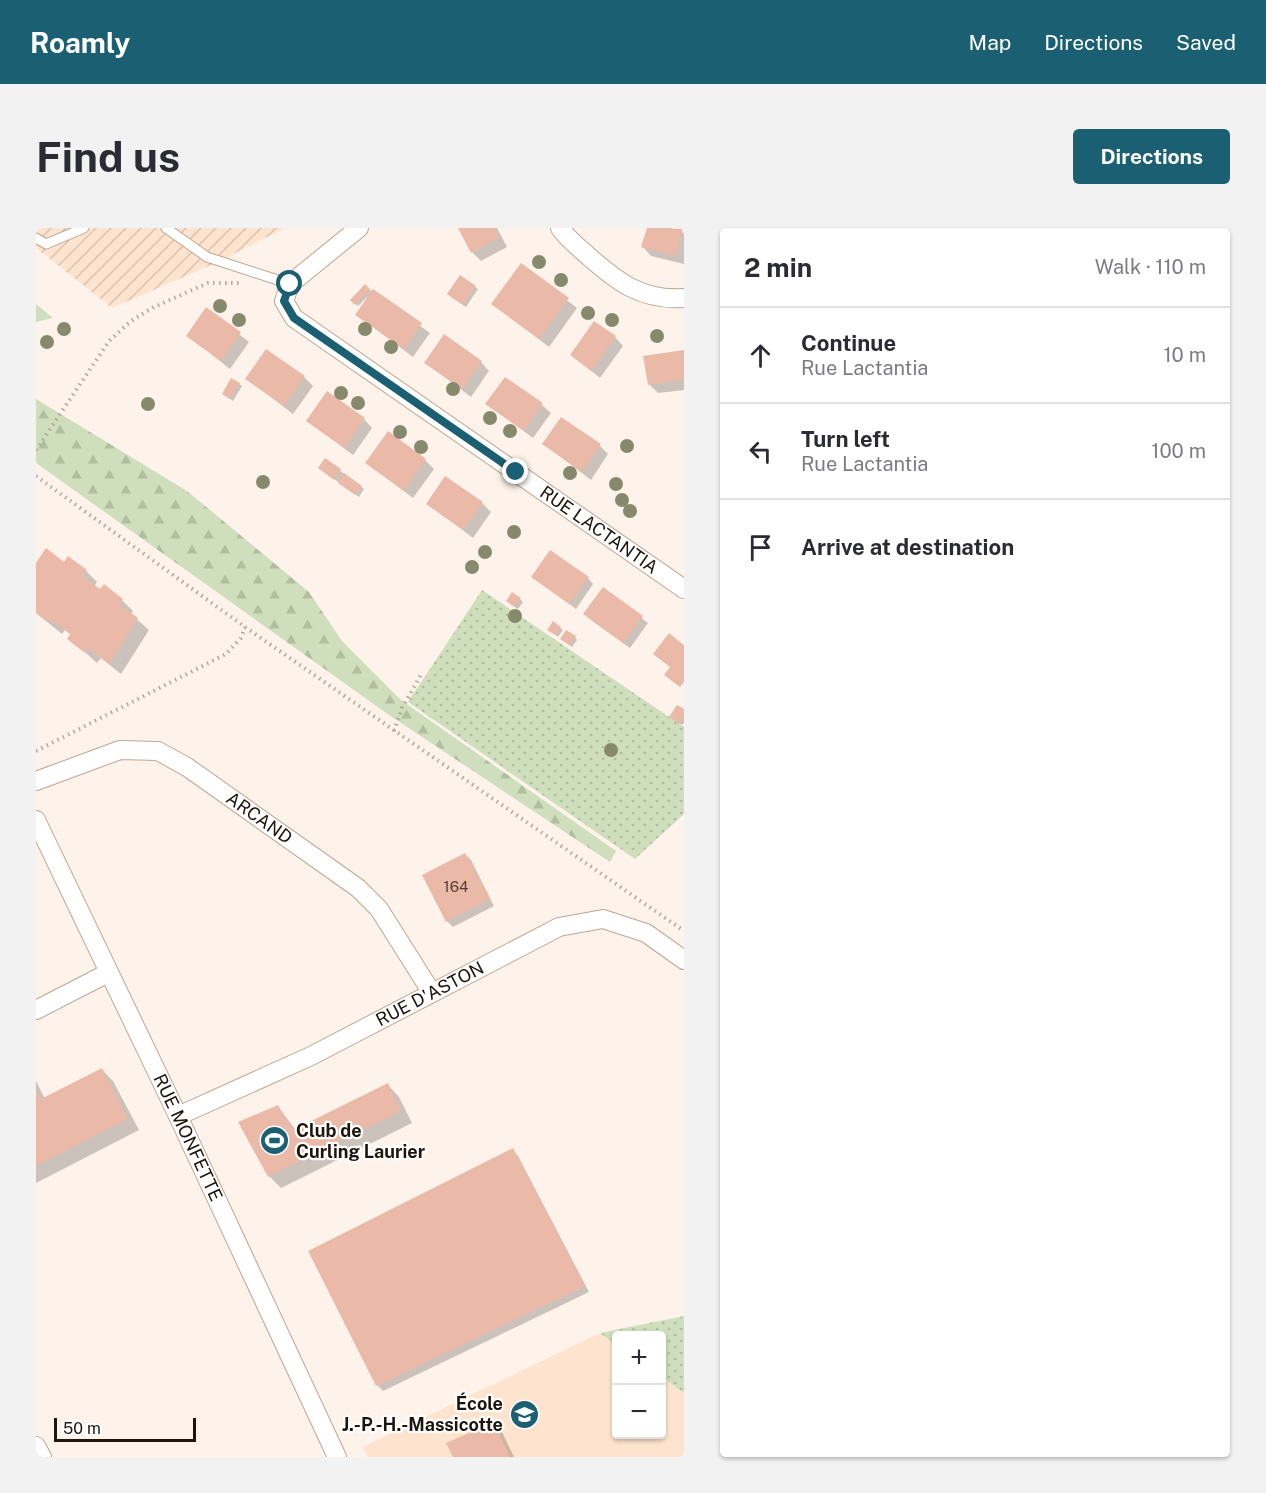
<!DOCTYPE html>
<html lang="en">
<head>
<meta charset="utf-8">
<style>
	body { margin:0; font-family:"Public Sans",sans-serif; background:#f2f2f3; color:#2b2b33 }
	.controls { position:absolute; right:18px; bottom:18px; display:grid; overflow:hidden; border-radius:6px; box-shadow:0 2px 4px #0004 }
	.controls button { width:54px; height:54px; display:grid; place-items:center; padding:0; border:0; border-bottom:2px solid #e1e1e2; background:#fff; color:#2b2b33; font:30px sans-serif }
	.scale { position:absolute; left:18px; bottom:15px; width:142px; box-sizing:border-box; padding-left:6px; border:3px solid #1d140c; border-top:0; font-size:16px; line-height:21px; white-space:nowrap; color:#1d140c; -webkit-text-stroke:4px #fff; paint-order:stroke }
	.stop { position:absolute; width:18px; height:18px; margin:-14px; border:4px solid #1b5f72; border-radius:50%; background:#fff }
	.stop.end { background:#1b5f72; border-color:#fff; box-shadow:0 2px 6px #0008 }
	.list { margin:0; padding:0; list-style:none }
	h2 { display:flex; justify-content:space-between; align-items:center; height:78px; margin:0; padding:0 24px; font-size:26px }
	h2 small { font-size:20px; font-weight:400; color:#7c7c81 }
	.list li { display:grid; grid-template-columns:39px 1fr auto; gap:18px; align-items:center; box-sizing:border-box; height:96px; padding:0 24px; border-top:2px solid #e1e1e2 }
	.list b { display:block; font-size:22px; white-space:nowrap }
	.list p { margin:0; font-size:20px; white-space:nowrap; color:#7c7c81 }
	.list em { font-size:20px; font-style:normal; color:#7c7c81 }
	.icon { flex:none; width:33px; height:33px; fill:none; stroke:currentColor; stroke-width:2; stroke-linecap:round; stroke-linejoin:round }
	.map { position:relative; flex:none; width:648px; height:1229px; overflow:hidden; border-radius:6px }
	header { display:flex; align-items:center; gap:36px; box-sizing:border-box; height:84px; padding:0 30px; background:#1b5f72; color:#fff }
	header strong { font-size:28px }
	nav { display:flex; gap:33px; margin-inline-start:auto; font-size:21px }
	.intro { display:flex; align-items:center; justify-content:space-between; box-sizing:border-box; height:144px; padding:0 36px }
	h1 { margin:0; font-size:42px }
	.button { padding:15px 27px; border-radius:6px; background:#1b5f72; color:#fff; font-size:21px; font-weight:700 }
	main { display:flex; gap:36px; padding:0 36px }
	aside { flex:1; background:#fff; border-radius:6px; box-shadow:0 2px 4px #0004 }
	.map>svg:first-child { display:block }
	.industrial { fill:url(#industrial-furrows) }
	.built { fill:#fee4ce }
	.green { fill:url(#green-dots) }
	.forest { fill:url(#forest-firs) }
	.shadow { fill:#0003 }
	.building { fill:#eab9a8 }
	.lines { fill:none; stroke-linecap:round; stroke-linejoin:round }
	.lane-casing { stroke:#bfa591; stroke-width:11 }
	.street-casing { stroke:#bfa591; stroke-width:20 }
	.path { stroke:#b2a79f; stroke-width:4; stroke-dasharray:1.5 4.5; stroke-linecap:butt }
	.lane { stroke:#fff; stroke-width:9 }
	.street { stroke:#fff; stroke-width:18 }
	.tree { fill:#86896b }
	.route { stroke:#1b5f72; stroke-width:8 }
	.labels { text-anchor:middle; stroke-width:4.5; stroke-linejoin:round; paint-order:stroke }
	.number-label { font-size:15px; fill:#503d33 }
	.street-label { font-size:18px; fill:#1d140c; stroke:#fff }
	.poi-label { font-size:18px; font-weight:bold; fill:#1d140c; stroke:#fff; text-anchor:start }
</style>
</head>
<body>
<header>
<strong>Roamly</strong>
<nav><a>Map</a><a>Directions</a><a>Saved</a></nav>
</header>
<div class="intro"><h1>Find us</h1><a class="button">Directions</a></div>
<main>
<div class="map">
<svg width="648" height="1229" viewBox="0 0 648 1229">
	<defs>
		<pattern id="industrial-furrows" width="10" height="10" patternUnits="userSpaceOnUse" patternTransform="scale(1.5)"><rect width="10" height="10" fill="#fee4ce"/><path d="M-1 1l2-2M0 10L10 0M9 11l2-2" fill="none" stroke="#d9c3b0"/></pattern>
		<pattern id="green-dots" width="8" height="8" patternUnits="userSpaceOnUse" patternTransform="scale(1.5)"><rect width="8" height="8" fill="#cfdebc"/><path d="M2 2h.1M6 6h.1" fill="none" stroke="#b1bea0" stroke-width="1.8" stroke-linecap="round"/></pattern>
		<pattern id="forest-firs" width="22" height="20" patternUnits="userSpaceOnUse" patternTransform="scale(1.5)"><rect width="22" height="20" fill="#cfdebc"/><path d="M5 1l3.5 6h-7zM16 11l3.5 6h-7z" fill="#b1bea0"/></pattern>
	</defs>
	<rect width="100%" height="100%" fill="#fef3eb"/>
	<path class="industrial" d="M0,0H249L180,35L76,80L0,20Z"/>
	<path class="built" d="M564,1105L580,1117V1206H626V1149L648,1165V1229H332L327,1219Z"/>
	<path class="green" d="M446,362L648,499V586L599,631L372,474Z
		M648,1088V1165L626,1149V1108H580V1117L564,1105Z"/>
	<path class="forest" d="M0,76L17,90L0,94Z
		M0,171L151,263L273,364L306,413L365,472L580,623L574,634L353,487L0,235Z"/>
	<path class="shadow" d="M423,0H461L471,19L445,33L436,24Z
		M612,0H635L648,5V36L615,28L607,19Z
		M486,37L541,80L513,119L457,76Z
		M329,58L394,105L377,129L321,87L332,68L322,78L316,72Z
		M439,59L442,61L430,79L415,69Z
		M171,81L213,114L194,141L152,108Z
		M579,109L587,118L564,150L536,127Z
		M648,124V162L622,165L613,156Z
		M445,134L453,143L435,169L390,135Z
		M268,149L277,158L257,186L211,151Z
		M203,156L206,158L197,173L190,168Z
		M451,176L506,177L515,185L497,210Z
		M328,191L336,200L317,227L272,193Z
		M508,216L564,218L572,226L555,252Z
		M290,232L328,261L323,269L286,242Z
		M389,232L398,241L377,270L331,235Z
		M446,275L455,284L437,310L392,276Z
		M28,336L50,343L61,354L58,359L86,372L97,383L95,386L113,402L85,446L65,430L61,435L33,410L35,407L29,402L26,406L0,385V338Z
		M497,349L552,350L557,356L540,381Z
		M567,361L612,395L594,420L555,392Z
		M484,371L487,374L482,381L474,376Z
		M518,395L527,402L522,409L516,404Z
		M539,409L541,412L536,419L528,413Z
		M648,483V495L646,497L637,491Z
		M429,626L435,632L458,678L417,699L411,693Z
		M66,842L77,853L103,902L0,955V853L9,871Z
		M352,857L363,869L376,895L245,960L233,948L242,879L260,902Z
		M477,922L482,928L553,1064L347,1163L341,1157Z
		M457,1196L466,1204L478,1229H419Z"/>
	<path class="building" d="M422,0H458L463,10L435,25Z
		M611,0L647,1L639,28L605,19Z
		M485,35L533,70L503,111L455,76Z
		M424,47L440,58L427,77L411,66Z
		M329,56L334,61L319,77L314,72Z
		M337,61L386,95L368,121L319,87Z
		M170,79L205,104L185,133L150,108Z
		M558,93L580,108L555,143L534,127Z
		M408,106L446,133L426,161L388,135Z
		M230,121L269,148L248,178L209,151Z
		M648,122V152L612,157L607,128Z
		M469,149L507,175L488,203L449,176Z
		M195,150L204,155L194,171L186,166Z
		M291,163L329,190L308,220L270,193Z
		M525,189L565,216L546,244L506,216Z
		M352,203L390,231L368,263L329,235Z
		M289,230L305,241L298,252L282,240Z
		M308,245L326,258L319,267L302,255Z
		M409,248L447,274L427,302L390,276Z
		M10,320L28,334L32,328L51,342L46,348L64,361L68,356L87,371L83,376L102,390L73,436L52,420L49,425L31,411L34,406L16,392L14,395L0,385V335Z
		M514,322L553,349L533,376L495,349Z
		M567,359L607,388L587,415L547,386Z
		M476,364L485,370L479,379L470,373Z
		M517,393L525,399L519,407L511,402Z
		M530,402L540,408L533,417L524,411Z
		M633,405L648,417V454L644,459L628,447L634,439L617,426Z
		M641,477L648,481V489L643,496L633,489Z
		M429,625L454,671L410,694L386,647Z
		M66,840L92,891L0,938V862L5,871Z
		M352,855L365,883L232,949L202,894L242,877L257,902Z
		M477,920L549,1058L340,1158L272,1023Z
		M458,1194L474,1229H417L410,1215Z"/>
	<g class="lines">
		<defs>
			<path id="lane" d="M130,0L171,29L254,56
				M0,10L10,16L48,0"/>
			<g id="street">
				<path id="s1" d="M323,0L254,56L248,73L258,90L648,361"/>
				<path d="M524,0C531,10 541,18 550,26C580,53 605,73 648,70"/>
				<path id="s2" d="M0,553L84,522L122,523L151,539L322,660L343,681L396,765"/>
				<path id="s3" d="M0,592L142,888L301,1229"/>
				<path d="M0,782L72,745"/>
				<path id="s4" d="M142,888L275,828L523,699L567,691L610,705L648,732"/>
				<path d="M0,1218L6,1229"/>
			</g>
		</defs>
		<use href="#lane" class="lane-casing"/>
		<use href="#street" class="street-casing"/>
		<path class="path" d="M0,222L73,113L95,93L118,79L172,55H204
			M0,248L209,399L648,703
			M358,503L366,480L386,445
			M0,523L190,426L205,410L209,399"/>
		<use href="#lane" class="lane"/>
		<use href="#street" class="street"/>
	</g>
	<g class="tree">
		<circle cx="503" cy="34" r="7"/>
		<circle cx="525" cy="52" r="7"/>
		<circle cx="184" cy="78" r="7"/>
		<circle cx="552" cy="85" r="7"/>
		<circle cx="203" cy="92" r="7"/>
		<circle cx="576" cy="92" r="7"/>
		<circle cx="28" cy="101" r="7"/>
		<circle cx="329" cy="101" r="7"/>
		<circle cx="621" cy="108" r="7"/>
		<circle cx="11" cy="114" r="7"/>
		<circle cx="355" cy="119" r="7"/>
		<circle cx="417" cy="161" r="7"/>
		<circle cx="305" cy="165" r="7"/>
		<circle cx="322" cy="175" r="7"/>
		<circle cx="112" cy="176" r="7"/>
		<circle cx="454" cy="190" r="7"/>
		<circle cx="474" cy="203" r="7"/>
		<circle cx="364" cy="204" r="7"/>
		<circle cx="591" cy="218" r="7"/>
		<circle cx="385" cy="219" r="7"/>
		<circle cx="534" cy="245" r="7"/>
		<circle cx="227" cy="254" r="7"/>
		<circle cx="580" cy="256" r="7"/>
		<circle cx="586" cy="272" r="7"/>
		<circle cx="594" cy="283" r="7"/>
		<circle cx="478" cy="304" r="7"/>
		<circle cx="449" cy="324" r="7"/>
		<circle cx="436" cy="339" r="7"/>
		<circle cx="479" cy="388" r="7"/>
		<circle cx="575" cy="522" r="7"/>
	</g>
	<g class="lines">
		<path class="route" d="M254,56L248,73L258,90L480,244"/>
	</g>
	<defs>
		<symbol id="stadium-disc" viewBox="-11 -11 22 22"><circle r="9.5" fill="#1b5f72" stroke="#fff"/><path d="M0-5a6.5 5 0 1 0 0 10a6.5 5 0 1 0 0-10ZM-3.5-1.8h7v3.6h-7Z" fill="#fff"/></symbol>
		<symbol id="school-disc" viewBox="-11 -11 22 22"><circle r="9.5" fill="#1b5f72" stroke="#fff"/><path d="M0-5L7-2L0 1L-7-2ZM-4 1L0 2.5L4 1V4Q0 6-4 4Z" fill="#fff"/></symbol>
	</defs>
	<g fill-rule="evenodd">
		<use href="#stadium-disc" x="222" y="896" width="33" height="33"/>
		<use href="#school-disc" x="472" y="1170" width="33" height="33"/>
	</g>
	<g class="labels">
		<g class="number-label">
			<text x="420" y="664">164</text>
		</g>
		<g class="street-label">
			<text dy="6" stroke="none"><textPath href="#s1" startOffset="498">RUE LACTANTIA</textPath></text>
			<text dy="6" stroke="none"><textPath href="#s2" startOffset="249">ARCAND</textPath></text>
			<text dy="6" stroke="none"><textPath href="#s4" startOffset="280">RUE D'ASTON</textPath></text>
			<text dy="6" stroke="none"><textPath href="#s3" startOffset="352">RUE MONFETTE</textPath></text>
		</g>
		<g class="poi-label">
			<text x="260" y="909">Club de<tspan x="260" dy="21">Curling Laurier</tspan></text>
			<text x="467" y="1182" text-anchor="end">École<tspan x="467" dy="21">J.-P.-H.-Massicotte</tspan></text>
		</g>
	</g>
</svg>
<div class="controls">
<button>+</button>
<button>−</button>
</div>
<div class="scale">50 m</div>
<div class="stop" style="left:254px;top:56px"></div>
<div class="stop end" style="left:480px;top:244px"></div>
</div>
<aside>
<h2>2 min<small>Walk · 110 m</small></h2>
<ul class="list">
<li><svg class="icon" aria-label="ahead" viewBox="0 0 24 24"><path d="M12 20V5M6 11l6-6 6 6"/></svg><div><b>Continue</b><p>Rue Lactantia</p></div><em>10 m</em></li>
<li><svg class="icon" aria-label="left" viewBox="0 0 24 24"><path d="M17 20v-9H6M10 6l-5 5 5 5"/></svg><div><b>Turn left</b><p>Rue Lactantia</p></div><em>100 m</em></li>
<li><svg class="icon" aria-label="arrive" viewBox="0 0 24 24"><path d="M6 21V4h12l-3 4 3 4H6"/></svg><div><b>Arrive at destination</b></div></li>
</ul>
</aside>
</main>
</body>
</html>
